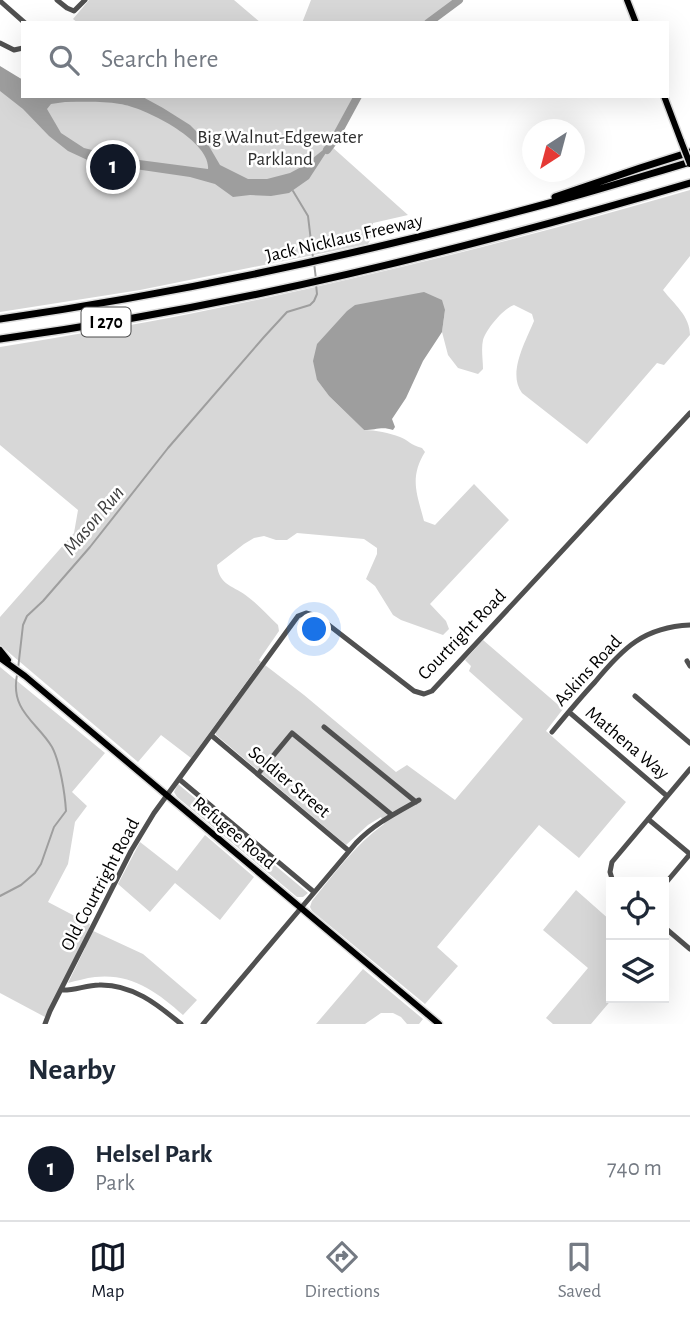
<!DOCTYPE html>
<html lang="en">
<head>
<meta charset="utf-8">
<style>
	body { margin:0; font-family:"Alegreya Sans",sans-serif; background:#f2f2f3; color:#1f2937 }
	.controls { position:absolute; right:21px; bottom:21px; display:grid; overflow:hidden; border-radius:0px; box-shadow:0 7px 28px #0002 }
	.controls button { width:63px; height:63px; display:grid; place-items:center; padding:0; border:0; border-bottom:2px solid #e0e1e3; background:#fff; color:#1f2937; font:35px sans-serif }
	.compass { position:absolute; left:522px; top:119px; width:63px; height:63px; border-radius:50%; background:#fff; box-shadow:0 7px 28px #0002; rotate:216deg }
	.you { position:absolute; left:315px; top:630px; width:24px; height:24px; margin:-18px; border:5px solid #fff; border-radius:50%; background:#1a73e8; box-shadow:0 0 0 10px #1a73e833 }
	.badge { display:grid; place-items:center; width:46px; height:46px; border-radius:50%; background:#111827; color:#fff; font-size:23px; font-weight:700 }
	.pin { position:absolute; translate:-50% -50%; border:4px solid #fff; box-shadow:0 2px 7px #0006 }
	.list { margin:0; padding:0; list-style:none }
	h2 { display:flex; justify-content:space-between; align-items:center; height:91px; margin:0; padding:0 28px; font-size:30px }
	h2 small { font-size:23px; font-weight:400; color:#747a83 }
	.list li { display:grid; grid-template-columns:46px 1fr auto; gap:21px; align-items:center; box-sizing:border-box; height:105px; padding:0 28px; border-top:2px solid #e0e1e3 }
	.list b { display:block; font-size:26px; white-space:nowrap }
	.list p { margin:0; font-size:23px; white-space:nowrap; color:#747a83 }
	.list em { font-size:23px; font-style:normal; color:#747a83 }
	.icon { flex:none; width:38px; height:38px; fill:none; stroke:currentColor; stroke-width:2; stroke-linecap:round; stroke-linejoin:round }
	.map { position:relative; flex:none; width:690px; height:1024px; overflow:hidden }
	.search { position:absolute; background:#fff; box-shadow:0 7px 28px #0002; left:21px; right:21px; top:21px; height:77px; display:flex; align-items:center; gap:18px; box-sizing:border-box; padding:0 24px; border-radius:0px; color:#747a83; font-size:26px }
	.sheet { height:196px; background:#fff }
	nav { display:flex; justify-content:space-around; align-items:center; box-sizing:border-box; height:98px; border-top:2px solid #e0e1e3; background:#fff; font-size:19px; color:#747a83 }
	nav a { display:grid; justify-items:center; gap:4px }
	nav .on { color:#111827 }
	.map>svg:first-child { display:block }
	.green { fill:#d7d7d7 }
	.water { fill:#9e9e9e; fill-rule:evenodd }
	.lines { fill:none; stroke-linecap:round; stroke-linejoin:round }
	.stream { stroke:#9e9e9e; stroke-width:2 }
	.river { stroke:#9e9e9e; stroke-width:8 }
	.major-casing { stroke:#dbdbdb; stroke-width:9 }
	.highway-casing { stroke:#dbdbdb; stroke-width:10 }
	.minor { stroke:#505050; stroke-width:5 }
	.major { stroke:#000; stroke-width:6 }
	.highway { stroke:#000; stroke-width:7 }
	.major-bridge-casing { stroke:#dbdbdb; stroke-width:9; stroke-linecap:butt }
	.major-bridge { stroke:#000; stroke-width:6 }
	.labels { text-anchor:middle; stroke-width:5; stroke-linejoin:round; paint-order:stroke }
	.shield { fill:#fff; stroke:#4c4c4c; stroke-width:2 }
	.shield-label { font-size:18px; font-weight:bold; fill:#000 }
	.park-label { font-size:19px; fill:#2e2e2e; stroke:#fff }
	.street-label { font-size:19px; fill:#000; stroke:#fff }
	.water-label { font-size:21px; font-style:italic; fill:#3f3f3f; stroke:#fff }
</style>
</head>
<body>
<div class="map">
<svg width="690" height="1024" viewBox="0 0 690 1024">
	<rect width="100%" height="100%" fill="#fff"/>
	<path class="green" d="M89,0H234L261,23H78L73,19Z
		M311,0H459L428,23H302Z
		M0,68L23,80V96H358L331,146L408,215L373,223V235L368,244L140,290L0,312Z
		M690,190V256L663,290C674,304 690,316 690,335L664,365L657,363L587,444L522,393C507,373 526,341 534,321L532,314L514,305C503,309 487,328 483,340C481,349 483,360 483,369L478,374L458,368L448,355L442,332L445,310L317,380L329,396L364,430C376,430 389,433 400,437C410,441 410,445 422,448L425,452C409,478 417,494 424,521L435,525L474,484L509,520L430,604L446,621L449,629L443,635L401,620L393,615L375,586L366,579L377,554V548L364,539L297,533L287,540H276L264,536L254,538L244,544L217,565C219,586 235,586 248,597C259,605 268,616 278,625L279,631L259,660L261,662L191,758L161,735L138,762L0,645V617L74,533L78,510L0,445V347C65,336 130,326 194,313C361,279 526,238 690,190Z
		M483,640L563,709L546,731L626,802L579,858L539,825L437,947L458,966L425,1004L312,911L310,907L312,901C334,874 355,845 384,824L381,817L368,825L346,845L216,735V732L265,665L304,695L396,772L407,765L455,800L523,719L469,671L471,666L465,660Z
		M0,667L105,753L72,792L87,806L75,822L68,864L48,902L90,924L89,929L143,954L197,1000L183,1015C157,992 132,973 95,977C86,978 76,981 68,983L85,948L81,946L45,1017L0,993Z
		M178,784L308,893L303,897H297L177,797L174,792Z
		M205,835L254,877L220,920L175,883L150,912L118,884L140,842L177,871Z
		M576,890L611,921V998H613L591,1024H553L546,1018L588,968L543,930Z
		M363,969L423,1019L419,1024H407L401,1017L393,1013H381L365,1024H316Z"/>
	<path class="water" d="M0,66L23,80V96H141L163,108L190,125L206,141L220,165L248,179H267L290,173L303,166L333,142L309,179L289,193L271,196L250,195L233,197L215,184L190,177L94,163L68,151L49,136L23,109L0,91ZM65,102C84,102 102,101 120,104C144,107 211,141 208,169L124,158L84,148L61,133L47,109L51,104Z
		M424,292L442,300L445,310L442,332L423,361L406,398L392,419L395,427L393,430C382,426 376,430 364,430L329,396L317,380L313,361L317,344L347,311L355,305Z"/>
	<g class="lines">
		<path class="stream" d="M293,191L308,216L313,258
			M314,263L316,279
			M18,669L23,625L27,616L43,601L90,547L168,448L264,337L287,312L310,305L314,301L317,294L316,284
			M0,896L21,885L35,873L41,864L54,827L66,811C65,794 60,762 52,747C37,722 10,711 17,675"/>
		<path class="river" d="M428,23L459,0
			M327,150L333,142L358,96"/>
		<defs>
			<path id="major" d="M627,0L636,23
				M664,96L681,141
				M0,650L8,660
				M0,658L25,676L439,1024"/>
			<path id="highway" d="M555,197L640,168L690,152
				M0,319C188,292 374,251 557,201C602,189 646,175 690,162
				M0,339C234,307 464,250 690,183"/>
		</defs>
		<use href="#major" class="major-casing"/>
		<use href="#highway" class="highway-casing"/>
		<path class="minor" d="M57,0L67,8L74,11L85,0
			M0,1L25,23
			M0,43L14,50L23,48
			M687,661L690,666
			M635,696L690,743
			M569,712L667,796
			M324,727L416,802
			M552,732C566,715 580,698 595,682C623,648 644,627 690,625
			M211,735L349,851
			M258,774L292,733L392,815
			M179,779L314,892
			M648,819L690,854
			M613,882L610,872L612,862L690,769
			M664,885L690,854
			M664,927L690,949
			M61,990C74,991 86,985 99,985C132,984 157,1004 181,1024
			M45,1024L50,1011L131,851L154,813L298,616L306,613L317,616L414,691L424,694L432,691L690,413
			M203,1024L356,843C374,824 396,813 419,800"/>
		<use href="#major" class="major"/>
		<use href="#highway" class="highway"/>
		<defs>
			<path id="major-bridge" d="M681,141L690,164"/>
		</defs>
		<use href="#major-bridge" class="major-bridge-casing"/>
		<use href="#major-bridge" class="major-bridge"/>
	</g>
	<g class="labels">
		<rect class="shield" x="81.5" y="307.5" width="49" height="29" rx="5"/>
		<g class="shield-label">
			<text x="106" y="328">I 270</text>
		</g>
		<g class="park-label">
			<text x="280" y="143">Big Walnut-Edgewater<tspan x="280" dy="22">Parkland</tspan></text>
		</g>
		<g class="street-label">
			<text transform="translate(344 237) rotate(-13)" y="7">Jack Nicklaus Freeway</text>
			<text transform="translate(461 634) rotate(-46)" y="7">Courtright Road</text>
			<text transform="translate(587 670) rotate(-47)" y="7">Askins Road</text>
			<text transform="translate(628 742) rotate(40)" y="7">Mathena Way</text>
			<text transform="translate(290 781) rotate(40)" y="7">Soldier Street</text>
			<text transform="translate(235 832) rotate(40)" y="7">Refugee Road</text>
			<text transform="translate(99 884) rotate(-62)" y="7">Old Courtright Road</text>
		</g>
		<g class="water-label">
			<text transform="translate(93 520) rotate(-50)" y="7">Mason Run</text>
		</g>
	</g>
</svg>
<div class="controls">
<button><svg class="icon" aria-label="locate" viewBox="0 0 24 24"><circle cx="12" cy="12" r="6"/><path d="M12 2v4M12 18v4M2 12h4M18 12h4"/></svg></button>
<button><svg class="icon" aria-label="layers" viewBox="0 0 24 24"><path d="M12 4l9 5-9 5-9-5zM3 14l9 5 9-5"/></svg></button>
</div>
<svg class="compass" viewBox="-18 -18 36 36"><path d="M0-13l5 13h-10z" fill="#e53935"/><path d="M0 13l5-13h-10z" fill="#747a83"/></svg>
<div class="you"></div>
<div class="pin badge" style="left:113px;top:167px">1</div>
<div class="search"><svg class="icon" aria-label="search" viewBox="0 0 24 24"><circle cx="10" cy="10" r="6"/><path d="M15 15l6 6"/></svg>Search here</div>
</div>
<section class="sheet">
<h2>Nearby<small></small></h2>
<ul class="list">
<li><span class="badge">1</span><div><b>Helsel Park</b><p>Park</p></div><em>740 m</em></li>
</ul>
</section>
<nav>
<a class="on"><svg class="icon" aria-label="map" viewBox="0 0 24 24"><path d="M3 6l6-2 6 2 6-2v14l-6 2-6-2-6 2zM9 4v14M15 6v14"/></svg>Map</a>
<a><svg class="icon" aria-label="directions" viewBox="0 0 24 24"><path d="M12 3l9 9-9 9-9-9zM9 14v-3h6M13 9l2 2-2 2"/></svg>Directions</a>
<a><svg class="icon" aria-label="saved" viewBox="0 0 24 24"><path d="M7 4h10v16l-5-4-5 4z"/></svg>Saved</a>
</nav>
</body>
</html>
